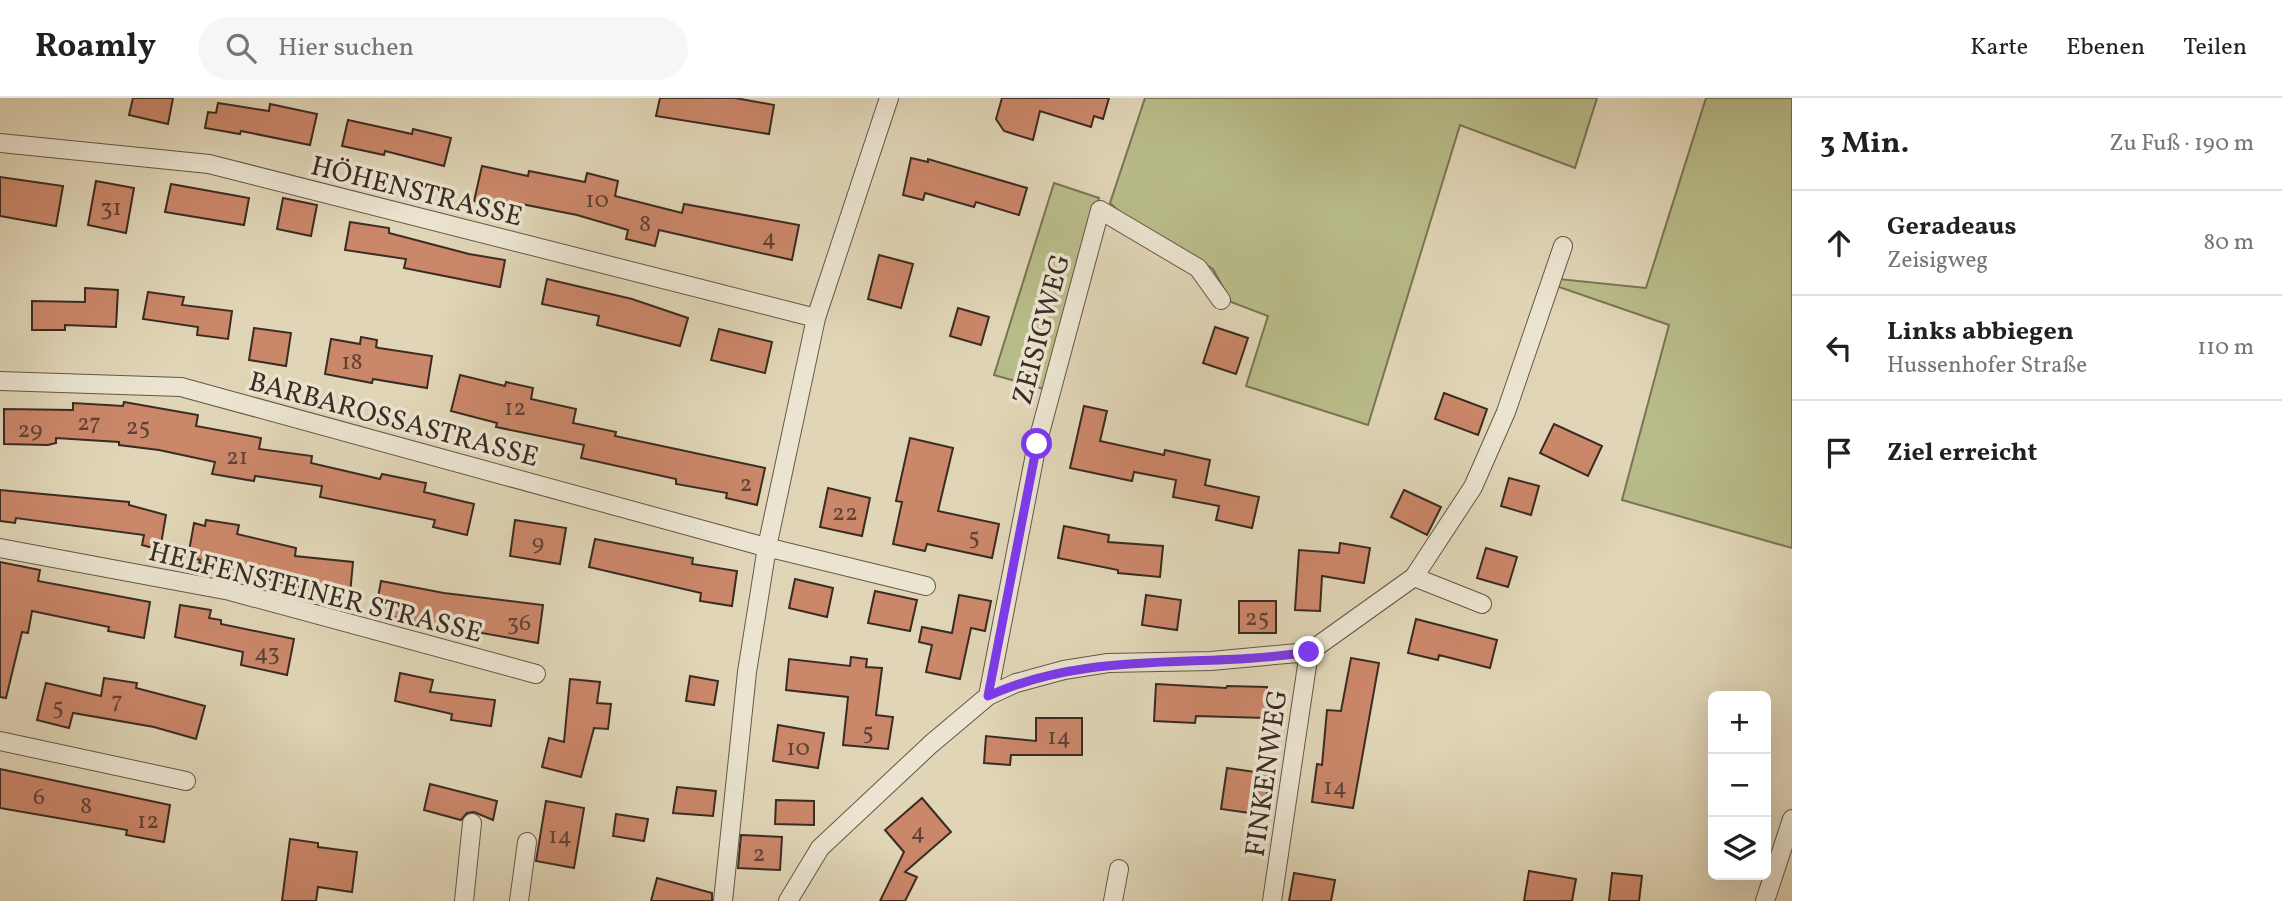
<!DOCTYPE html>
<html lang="de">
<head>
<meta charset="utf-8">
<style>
	body { margin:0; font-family:Vollkorn,serif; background:#f6f6f6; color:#202124 }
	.controls { position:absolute; right:21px; bottom:21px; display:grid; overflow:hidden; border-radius:10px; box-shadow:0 7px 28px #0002 }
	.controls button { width:63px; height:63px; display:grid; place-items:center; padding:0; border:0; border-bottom:2px solid #e0e0e0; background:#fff; color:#202124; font:35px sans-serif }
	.stop { position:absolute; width:21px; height:21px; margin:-16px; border:5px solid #7c3aed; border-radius:50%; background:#fff }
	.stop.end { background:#7c3aed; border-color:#fff; box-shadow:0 2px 7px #0008 }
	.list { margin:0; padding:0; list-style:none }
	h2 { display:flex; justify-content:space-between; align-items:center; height:91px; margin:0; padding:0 28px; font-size:30px }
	h2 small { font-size:23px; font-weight:400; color:#757577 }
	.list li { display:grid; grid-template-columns:46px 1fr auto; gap:21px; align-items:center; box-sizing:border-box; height:105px; padding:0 28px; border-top:2px solid #e0e0e0 }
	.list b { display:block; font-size:26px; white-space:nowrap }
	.list p { margin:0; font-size:23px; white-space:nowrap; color:#757577 }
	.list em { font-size:23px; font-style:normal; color:#757577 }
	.icon { flex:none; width:38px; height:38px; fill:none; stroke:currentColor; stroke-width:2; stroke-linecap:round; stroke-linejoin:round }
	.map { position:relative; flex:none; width:1792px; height:803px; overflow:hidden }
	header { display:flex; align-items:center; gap:42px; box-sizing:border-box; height:98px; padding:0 35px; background:#fff; border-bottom:2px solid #e0e0e0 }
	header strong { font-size:33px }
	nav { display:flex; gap:38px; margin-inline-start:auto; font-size:24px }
	.search { width:490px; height:63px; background:#f6f6f6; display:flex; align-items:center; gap:18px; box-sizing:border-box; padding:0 24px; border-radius:38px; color:#757577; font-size:26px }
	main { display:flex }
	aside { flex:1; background:#fff }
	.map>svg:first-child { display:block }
	.green { fill:#b8bc89; stroke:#7a7456; stroke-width:2 }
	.building { fill:#cb876a; stroke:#3b2b23; stroke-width:2 }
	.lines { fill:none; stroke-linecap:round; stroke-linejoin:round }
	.minor-casing { stroke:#645648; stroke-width:20 }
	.minor { stroke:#ebe4d0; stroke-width:18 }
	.route { stroke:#7c3aed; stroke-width:9 }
	.labels { text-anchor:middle; stroke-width:7; stroke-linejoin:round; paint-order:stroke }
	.number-label { font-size:24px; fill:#5f4235 }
	.street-label { font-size:28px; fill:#3b2b23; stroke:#ebe4d0 }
</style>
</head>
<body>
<header>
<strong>Roamly</strong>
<div class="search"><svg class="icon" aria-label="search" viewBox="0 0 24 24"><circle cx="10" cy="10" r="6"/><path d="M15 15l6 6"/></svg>Hier suchen</div>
<nav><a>Karte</a><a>Ebenen</a><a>Teilen</a></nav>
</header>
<main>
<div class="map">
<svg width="1792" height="803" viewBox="0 0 1792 803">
	<rect width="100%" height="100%" fill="#e0d5b6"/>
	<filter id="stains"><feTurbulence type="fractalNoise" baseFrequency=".00286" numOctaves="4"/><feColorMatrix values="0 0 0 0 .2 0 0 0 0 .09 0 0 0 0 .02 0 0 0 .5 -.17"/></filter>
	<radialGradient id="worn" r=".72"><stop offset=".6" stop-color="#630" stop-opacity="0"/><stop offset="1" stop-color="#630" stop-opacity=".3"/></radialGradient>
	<path class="green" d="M1145,0H1597L1575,70L1460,27L1368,327L1246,288L1268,218L1231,204L1213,171L1124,118L1110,105Z
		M1706,0H1792V450L1622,402L1669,227L1556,188L1559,181L1646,190Z
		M1054,85L1099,100L1047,292L994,277Z"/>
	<path class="building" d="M133,0H173L168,26L129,17Z
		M660,0H735L774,7L769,36L656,18Z
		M1002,0H1109L1103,21L1094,18L1091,29L1040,13L1033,42L1004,33L996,21Z
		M218,5L269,13L270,6L317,16L310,47L241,33L240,36L205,30L208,14L216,15Z
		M348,22L412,36L413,31L451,40L444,68L385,53L384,57L342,48Z
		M911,60L928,64V61L1027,90L1019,117L976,104L974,109L925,95L923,102L903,97Z
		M482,68L528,78L529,73L585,84L587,75L618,83L615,98L682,115L684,106L799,127L792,162L659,132L655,148L626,141L628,132L577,117L501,102L499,109L474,103Z
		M0,79L63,88L56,128L0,118Z
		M96,83L134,90L126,135L88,127Z
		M171,86L249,100L244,127L165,114Z
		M283,100L317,107L311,138L277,131Z
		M350,124L389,130V135L469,156L505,162L500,189L404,170L406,161L345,152Z
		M879,157L913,166L901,210L868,201Z
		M547,181L632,201L688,220L680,248L597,227L599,218L542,206Z
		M85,190L118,192L116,229L65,227V232H32V203L85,204Z
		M148,194L184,199L182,207L232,213L228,241L197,237L198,229L143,221Z
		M958,210L989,219L981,247L950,238Z
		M1215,229L1248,240L1236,276L1203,265Z
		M254,230L291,235L286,268L249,262Z
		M719,231L772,244L765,275L711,262Z
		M361,239L377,242L376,249L379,250L432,258L427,290L373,281L372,285L325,276L331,241L360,246Z
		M460,277L505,288L506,284L533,290L531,301L576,311L573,325L616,334L615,338L765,370L757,407L726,400L727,395L676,386V381L581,360L584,347L496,329L497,325L451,313Z
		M1444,295L1487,311L1478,337L1435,321Z
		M124,304L198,317L196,328L261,340L259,351L312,358L311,365L380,381L382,376L426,385L424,394L474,406L467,437L433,429L435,422L320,399L322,388L255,378L254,383L212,376L215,364L159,352L119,347V344L56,340V345L48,347L4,346V311L73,312V305L123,308Z
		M1084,308L1107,313L1100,343L1164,357L1165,352L1210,362L1205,387L1259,399L1252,430L1216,422L1219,408L1173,399L1176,382L1134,374L1132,383L1070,370Z
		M1554,326L1602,348L1588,378L1540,355Z
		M910,340L953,350L938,413L999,426L992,460L927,446L925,453L893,446L902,404L896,403Z
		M1509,380L1539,388L1531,417L1501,408Z
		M828,390L870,400L862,438L820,429Z
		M0,392L129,404V407L166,417L160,452L142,447L144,437L16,420L15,425L0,423Z
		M1404,392L1441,409L1427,437L1391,419Z
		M206,422L239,427L237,436L296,450L295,458L353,464L350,496L308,491L251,477L252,474L199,465L200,462L188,459L194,425L205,428Z
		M515,422L566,430L560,466L510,458Z
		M1064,428L1109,437L1108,444L1163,448L1160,479L1118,475V472L1058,460Z
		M595,441L693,460L692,466L737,473L732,508L700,503L701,495L589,469Z
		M1340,445L1370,450L1364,485L1322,478L1320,513L1295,512L1299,452L1339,455Z
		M1486,450L1517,459L1508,489L1477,480Z
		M0,464L40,472L38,483L150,504L144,540L108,533L109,529L32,513L28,535L22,534L6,600L0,599Z
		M795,481L833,490L827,519L789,510Z
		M381,483L444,495L543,507L538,545L375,516Z
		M875,493L917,502L910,533L868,525Z
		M959,497L991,503L985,533L971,530L960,581L926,574L932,547L919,544L922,529L952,535Z
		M1146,497L1181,502L1177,532L1142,527Z
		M1239,503H1276V535H1239Z
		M180,507L211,512L209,520L221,522V526L294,541L287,577L241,567L243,554L175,539Z
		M1416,521L1497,542L1490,570L1439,557L1438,562L1408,555Z
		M851,559L867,561L866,569L882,570L876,617L893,619L888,651L843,647L848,599L786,592L789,561L850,568Z
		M1351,560L1379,565L1353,710L1312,704L1317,666L1322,667L1327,612L1341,613Z
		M400,575L433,582L430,594L495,602L491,628L451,622L452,616L395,603Z
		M690,578L718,583L714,607L686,603Z
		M104,580L137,585L136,590L205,608L196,641L154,629L73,615L69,630L37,622L46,585L101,598Z
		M570,581L600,584L597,605L611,606L608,631L594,630L581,679L542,669L549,640L564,644Z
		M1156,586L1226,590L1227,588L1267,589L1266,620L1196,618L1195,625L1154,623Z
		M1036,620H1082V657H1011L1010,667L984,665L986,638L1036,643Z
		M778,627L824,635L818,670L773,663Z
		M1227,670L1270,676L1264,717L1221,711Z
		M0,671L170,707L164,744L126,737L127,732L0,710Z
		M430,686L497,703L493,722L474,714L467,715L461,722L424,712Z
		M677,689L716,693L713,718L673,715Z
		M922,700L951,734L905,774L917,779L905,803H880L904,754L885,732Z
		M776,702L814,703V727L775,726Z
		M546,703L584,710L574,770L536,763Z
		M616,716L648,721L644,743L613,738Z
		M741,737L782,739L780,772L738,770Z
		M290,741L318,745V749L357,754L352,794L318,789L316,803H282Z
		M1529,773L1576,781L1572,803H1524Z
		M1294,775L1335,782L1331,803H1289Z
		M1612,775L1642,778L1639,803H1609Z
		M657,780L712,795V803H651Z"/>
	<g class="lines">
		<defs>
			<path id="minor" d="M0,45L209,66L816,220
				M0,283L181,289L758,447L926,488
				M0,450L230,493L536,576
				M1414,479L1482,506
				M988,598L1037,346L1100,112L1198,170L1221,202
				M0,643L186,683
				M464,803L472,725
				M519,803L527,744
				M723,803L747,574L767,449L816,220L889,0
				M788,803L820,750L931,646L988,598L1016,585L1064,572L1108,565L1211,563L1309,554L1414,479L1473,389L1506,314L1563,148
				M1113,803L1119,771
				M1272,803L1309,554
				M1765,803L1792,721"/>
		</defs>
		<use href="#minor" class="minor-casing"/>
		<use href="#minor" class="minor"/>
	</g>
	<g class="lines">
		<path class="route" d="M1037,346L988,598C1091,551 1201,571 1309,554"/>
	</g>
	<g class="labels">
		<g class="number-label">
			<text x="597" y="109">10</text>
			<text x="111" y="117">31</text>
			<text x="645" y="133">8</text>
			<text x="769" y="147">4</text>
			<text x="352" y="271">18</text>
			<text x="515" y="317">12</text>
			<text x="89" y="332">27</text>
			<text x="138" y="336">25</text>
			<text x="30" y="339">29</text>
			<text x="237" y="366">21</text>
			<text x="746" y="393">2</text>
			<text x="845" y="422">22</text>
			<text x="974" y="446">5</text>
			<text x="538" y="452">9</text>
			<text x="1257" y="527">25</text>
			<text x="519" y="532">36</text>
			<text x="267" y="562">43</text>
			<text x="117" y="610">7</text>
			<text x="58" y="616">5</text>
			<text x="868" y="641">5</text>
			<text x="1059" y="646">14</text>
			<text x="798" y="657">10</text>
			<text x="1335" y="696">14</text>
			<text x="39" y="706">6</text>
			<text x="86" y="715">8</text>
			<text x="148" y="730">12</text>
			<text x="918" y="741">4</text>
			<text x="560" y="745">14</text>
			<text x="759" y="763">2</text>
		</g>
		<g class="street-label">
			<text transform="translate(417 92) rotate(14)" y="10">HÖHENSTRASSE</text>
			<text transform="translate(1040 231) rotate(-75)" y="10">ZEISIGWEG</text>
			<text transform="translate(394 320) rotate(15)" y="10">BARBAROSSASTRASSE</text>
			<text transform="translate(316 493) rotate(14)" y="10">HELFENSTEINER STRASSE</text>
			<text transform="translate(1265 675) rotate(-82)" y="10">FINKENWEG</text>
		</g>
	</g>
	<rect width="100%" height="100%" filter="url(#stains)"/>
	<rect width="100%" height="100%" fill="url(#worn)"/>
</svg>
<div class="controls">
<button>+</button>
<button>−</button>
<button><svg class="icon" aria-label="layers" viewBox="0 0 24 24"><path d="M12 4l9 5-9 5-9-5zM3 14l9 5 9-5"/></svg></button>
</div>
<div class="stop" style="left:1037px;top:346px"></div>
<div class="stop end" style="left:1309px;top:554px"></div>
</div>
<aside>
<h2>3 Min.<small>Zu Fuß · 190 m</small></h2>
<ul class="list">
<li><svg class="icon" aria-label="ahead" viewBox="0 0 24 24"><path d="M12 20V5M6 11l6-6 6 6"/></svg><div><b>Geradeaus</b><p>Zeisigweg</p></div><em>80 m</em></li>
<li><svg class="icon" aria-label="left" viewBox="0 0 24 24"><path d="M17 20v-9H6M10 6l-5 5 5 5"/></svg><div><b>Links abbiegen</b><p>Hussenhofer Straße</p></div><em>110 m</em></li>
<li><svg class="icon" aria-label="arrive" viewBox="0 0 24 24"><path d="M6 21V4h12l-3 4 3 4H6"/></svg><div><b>Ziel erreicht</b></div></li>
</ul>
</aside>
</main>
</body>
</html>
